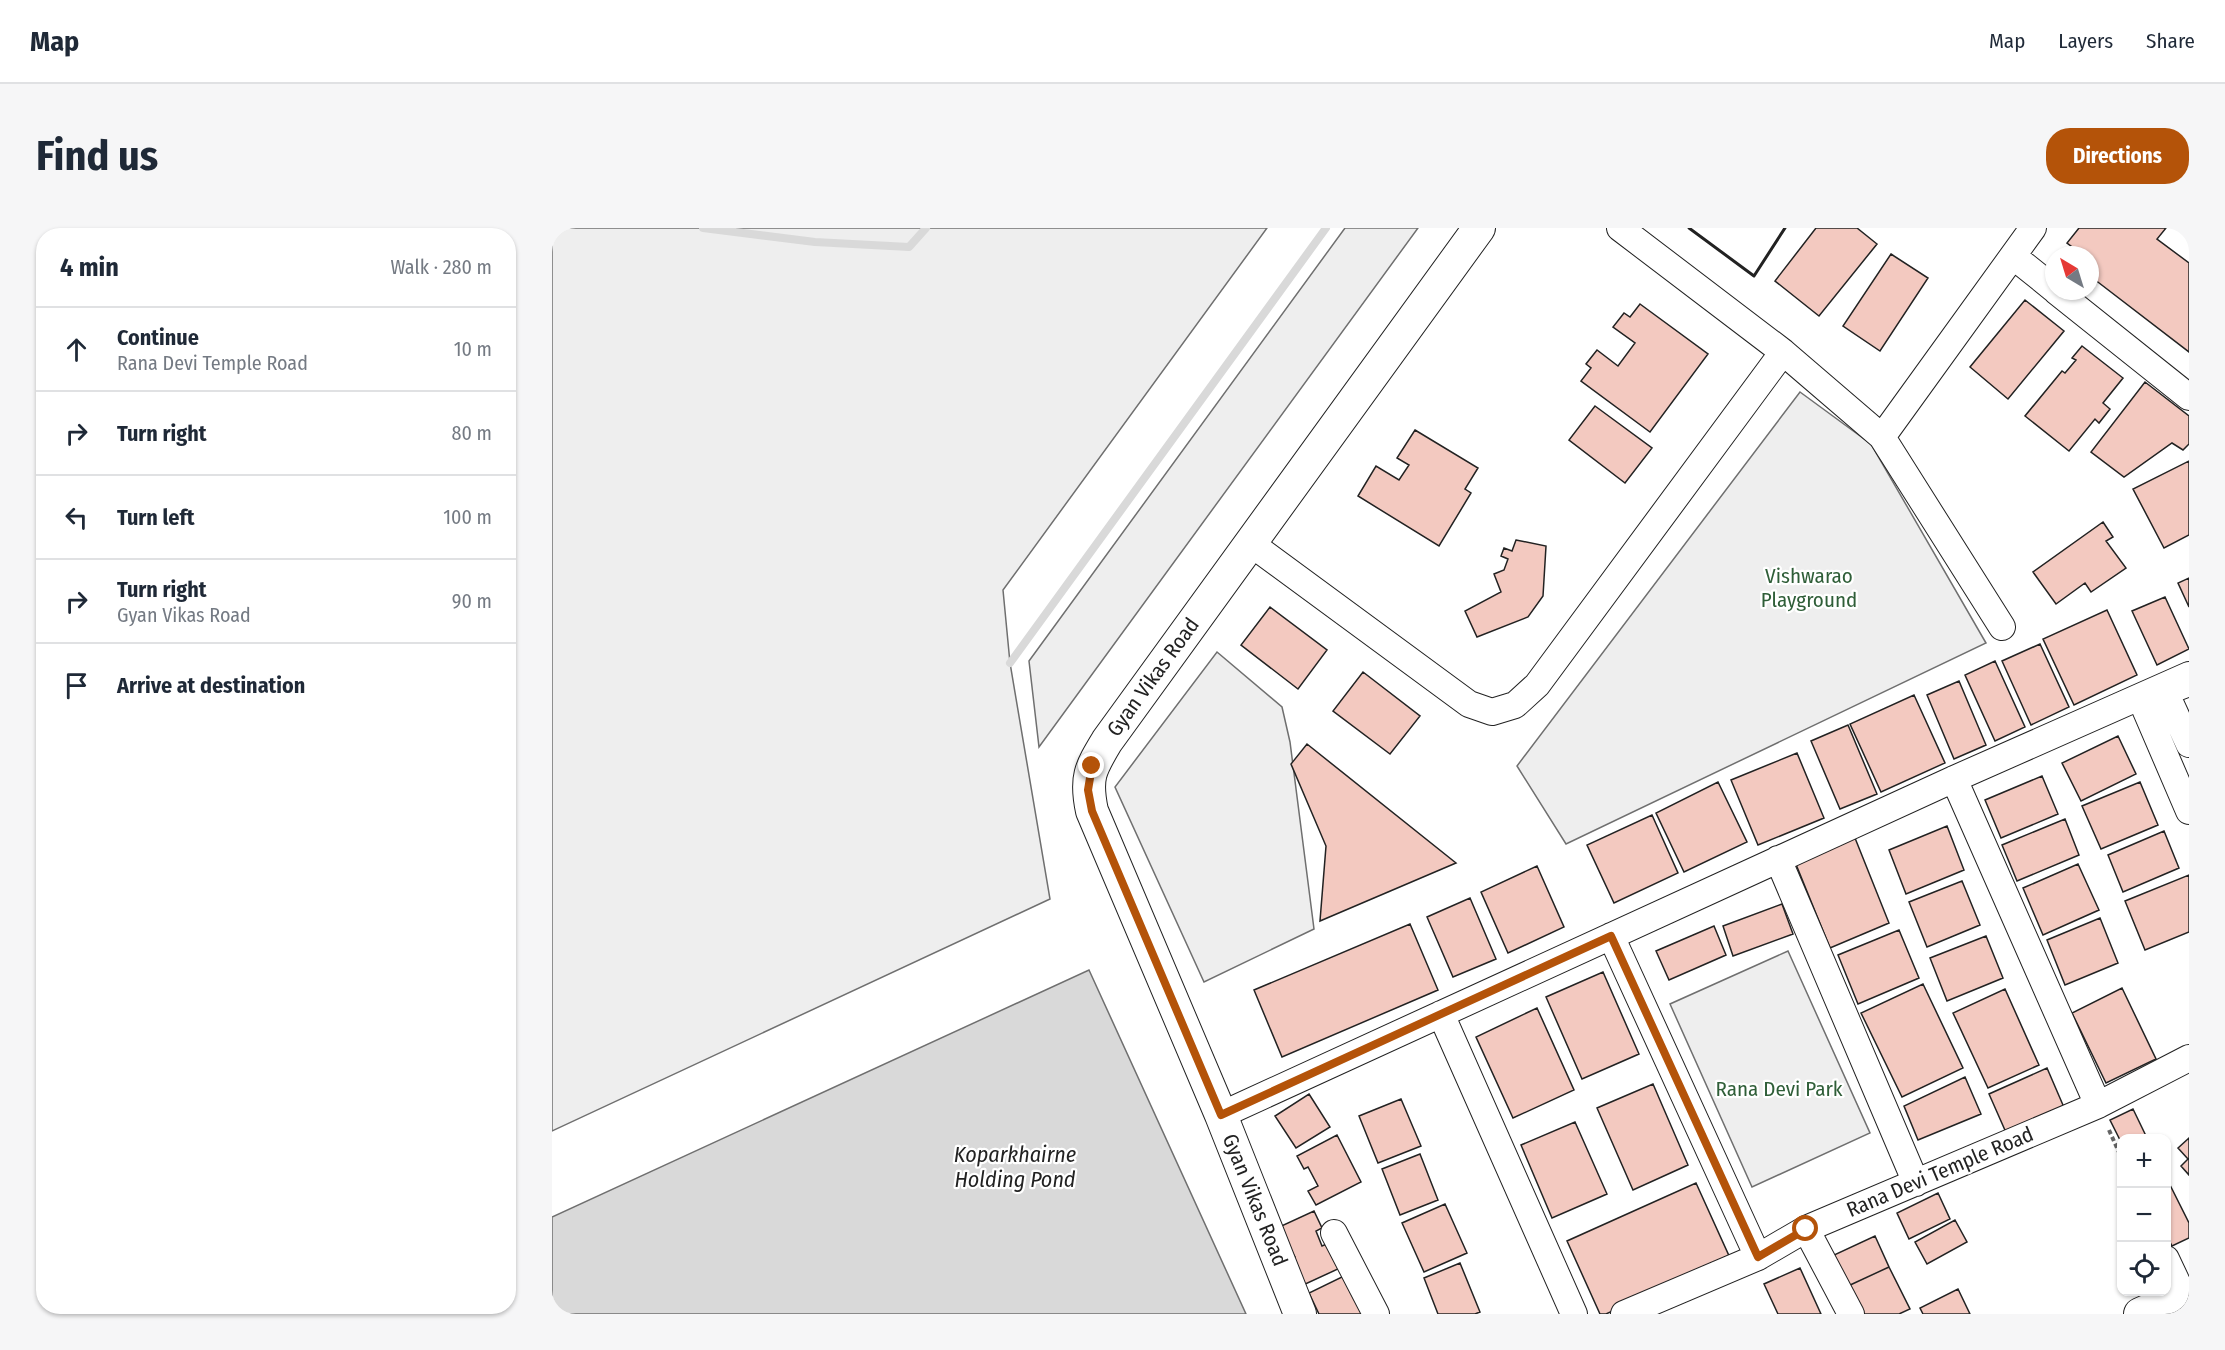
<!DOCTYPE html>
<html lang="en">
<head>
<meta charset="utf-8">
<style>
	body { margin:0; font-family:"Fira Sans Condensed",sans-serif; background:#f6f6f7; color:#1f2937 }
	.controls { position:absolute; right:18px; bottom:18px; display:grid; overflow:hidden; border-radius:12px; box-shadow:0 2px 4px #0004 }
	.controls button { width:54px; height:54px; display:grid; place-items:center; padding:0; border:0; border-bottom:2px solid #e0e1e3; background:#fff; color:#1f2937; font:30px sans-serif }
	.compass { position:absolute; left:1493px; top:18px; width:54px; height:54px; border-radius:50%; background:#fff; box-shadow:0 2px 4px #0004; rotate:322deg }
	.stop { position:absolute; width:18px; height:18px; margin:-14px; border:4px solid #b45309; border-radius:50%; background:#fff }
	.stop.end { background:#b45309; border-color:#fff; box-shadow:0 2px 6px #0008 }
	.list { margin:0; padding:0; list-style:none }
	h2 { display:flex; justify-content:space-between; align-items:center; height:78px; margin:0; padding:0 24px; font-size:26px }
	h2 small { font-size:20px; font-weight:400; color:#747a83 }
	.list li { display:grid; grid-template-columns:39px 1fr auto; gap:18px; align-items:center; box-sizing:border-box; height:84px; padding:0 24px; border-top:2px solid #e0e1e3 }
	.list b { display:block; font-size:22px; white-space:nowrap }
	.list p { margin:0; font-size:20px; white-space:nowrap; color:#747a83 }
	.list em { font-size:20px; font-style:normal; color:#747a83 }
	.icon { flex:none; width:33px; height:33px; fill:none; stroke:currentColor; stroke-width:2; stroke-linecap:round; stroke-linejoin:round }
	.map { position:relative; flex:none; width:1637px; height:1086px; overflow:hidden; border-radius:24px }
	header { display:flex; align-items:center; gap:36px; box-sizing:border-box; height:84px; padding:0 30px; background:#fff; border-bottom:2px solid #e0e1e3 }
	header strong { font-size:28px }
	nav { display:flex; gap:33px; margin-inline-start:auto; font-size:21px }
	.intro { display:flex; align-items:center; justify-content:space-between; box-sizing:border-box; height:144px; padding:0 36px }
	h1 { margin:0; font-size:42px }
	.button { padding:15px 27px; border-radius:24px; background:#b45309; color:#fff; font-size:21px; font-weight:700 }
	main { display:flex; gap:36px; padding:0 36px }
	aside { flex:1; background:#fff; border-radius:24px; box-shadow:0 2px 4px #0004 }
	.map>svg:first-child { display:block }
	.green { fill:#eee; stroke:#6f6f6f; stroke-width:1.5 }
	.water { fill:#d9d9d9; stroke:#6f6f6f; stroke-width:1.5 }
	.lines { fill:none; stroke-linecap:round; stroke-linejoin:round }
	.stream { stroke:#d9d9d9; stroke-width:8 }
	.building { fill:#f3c9c0; stroke:#222; stroke-width:1.5 }
	.minor-casing { stroke:#222; stroke-width:28 }
	.tertiary-casing { stroke:#222; stroke-width:34 }
	.path { stroke:#646464; stroke-width:4; stroke-dasharray:4.5 3; stroke-linecap:butt }
	.minor { stroke:#fff; stroke-width:26 }
	.tertiary { stroke:#fff; stroke-width:32 }
	.wall { stroke:#222; stroke-width:3 }
	.route { stroke:#b45309; stroke-width:8 }
	.labels { text-anchor:middle; stroke-width:4.5; stroke-linejoin:round; paint-order:stroke }
	.park-label { font-size:21px; fill:#2f5e38; stroke:#fff }
	.street-label { font-size:21px; fill:#222; stroke:#fff }
	.water-label { font-size:22px; font-style:italic; fill:#222; stroke:#fff }
</style>
</head>
<body>
<header>
<strong>Map</strong>
<nav><a>Map</a><a>Layers</a><a>Share</a></nav>
</header>
<div class="intro"><h1>Find us</h1><a class="button">Directions</a></div>
<main>
<aside>
<h2>4 min<small>Walk · 280 m</small></h2>
<ul class="list">
<li><svg class="icon" aria-label="ahead" viewBox="0 0 24 24"><path d="M12 20V5M6 11l6-6 6 6"/></svg><div><b>Continue</b><p>Rana Devi Temple Road</p></div><em>10 m</em></li>
<li><svg class="icon" aria-label="right" viewBox="0 0 24 24"><path d="M7 20v-9h11M14 6l5 5-5 5"/></svg><div><b>Turn right</b></div><em>80 m</em></li>
<li><svg class="icon" aria-label="left" viewBox="0 0 24 24"><path d="M17 20v-9H6M10 6l-5 5 5 5"/></svg><div><b>Turn left</b></div><em>100 m</em></li>
<li><svg class="icon" aria-label="right" viewBox="0 0 24 24"><path d="M7 20v-9h11M14 6l5 5-5 5"/></svg><div><b>Turn right</b><p>Gyan Vikas Road</p></div><em>90 m</em></li>
<li><svg class="icon" aria-label="arrive" viewBox="0 0 24 24"><path d="M6 21V4h12l-3 4 3 4H6"/></svg><div><b>Arrive at destination</b></div></li>
</ul>
</aside>
<div class="map">
<svg width="1637" height="1086" viewBox="0 0 1637 1086">
	<rect width="100%" height="100%" fill="#fff"/>
	<path class="green" d="M0,0H715L451,362L458,435L498,671L0,903Z
		M793,0H866L487,519L477,433Z
		M1248,164L1319,216L1434,415L1014,616L965,538Z
		M665,424L730,479L738,514L762,701L652,754L563,559Z
		M1236,723L1318,905L1200,959L1118,776Z"/>
	<path class="water" d="M537,742L694,1086H0V989Z"/>
	<g class="lines">
		<path class="stream" d="M151,0L263,14L357,19L374,0
			M458,435L774,0"/>
	</g>
	<path class="building" d="M1264,0H1305L1325,16L1267,88L1223,53Z
		M1527,0H1614L1605,11L1637,35V124L1538,48V27H1531L1515,15Z
		M1339,26L1376,50L1328,123L1291,98Z
		M1473,72L1512,103L1456,171L1418,139Z
		M1088,76L1156,126L1098,204L1029,153L1039,140L1034,136L1045,122L1066,138L1083,115L1061,99L1072,85L1078,89Z
		M1530,118L1571,150L1551,175L1558,181L1547,195L1543,191L1517,223L1473,188L1510,143L1513,145L1524,132L1520,130Z
		M1593,154L1637,188V216L1631,222L1620,215L1572,249L1539,224Z
		M1043,178L1100,220L1073,255L1017,212Z
		M863,202L926,240L913,261L919,265L887,318L806,268L824,238L847,252L857,237L845,230Z
		M1637,233V307L1612,320L1581,261Z
		M1551,294L1561,309L1554,313L1574,340L1539,364L1533,355L1504,376L1481,344Z
		M964,312L994,318L991,368L976,389L925,409L913,383L949,364L942,346L952,342L956,331L949,328L952,320L960,323Z
		M1637,350V379L1626,355Z
		M1613,369L1637,421L1605,437L1580,383Z
		M718,379L775,422L746,461L689,417Z
		M1555,382L1585,447L1522,477L1491,411Z
		M1488,416L1517,479L1479,497L1450,433Z
		M1443,433L1473,499L1443,513L1413,447Z
		M811,444L868,488L838,526L781,483Z
		M1407,453L1434,517L1402,531L1375,467Z
		M1362,467L1393,535L1329,564L1298,496Z
		M1296,497L1325,566L1288,581L1259,513Z
		M1566,508L1584,546L1529,573L1510,535Z
		M755,516L904,635L768,693L774,618L739,536Z
		M1245,525L1272,590L1206,617L1179,552Z
		M1490,548L1506,586L1449,610L1433,572Z
		M1166,554L1195,614L1132,644L1104,585Z
		M1588,554L1606,597L1549,621L1530,578Z
		M1100,587L1126,645L1062,675L1035,617Z
		M1513,591L1527,627L1465,653L1450,617Z
		M1395,598L1412,642L1354,666L1337,622Z
		M1612,603L1627,640L1571,664L1556,627Z
		M1301,605L1337,695L1278,720L1241,629Z
		M1526,636L1547,682L1491,707L1471,660Z
		M985,638L1012,699L956,725L929,664Z
		M1637,647V704L1593,722L1573,673Z
		M1410,653L1428,697L1375,719L1357,674Z
		M918,670L944,731L901,749L875,689Z
		M1230,676L1241,706L1181,728L1171,698Z
		M1548,690L1566,735L1513,757L1495,712Z
		M858,696L886,762L730,829L702,762Z
		M1162,698L1174,727L1117,752L1104,723Z
		M1347,702L1367,750L1306,776L1286,727Z
		M1434,708L1451,750L1395,773L1378,730Z
		M1051,744L1087,826L1030,851L994,769Z
		M1371,756L1411,840L1350,869L1309,785Z
		M1570,760L1604,831L1554,855L1520,785Z
		M1453,761L1487,837L1436,860L1401,785Z
		M985,780L1022,862L961,890L924,809Z
		M1495,840L1514,884L1456,909L1437,866Z
		M1413,849L1429,886L1366,912L1352,878Z
		M1101,856L1136,937L1081,962L1045,880Z
		M757,866L778,899L744,920L723,888Z
		M849,871L869,918L826,935L807,888Z
		M1581,881L1595,910H1570V916L1558,892Z
		M1023,894L1055,966L1000,990L969,917Z
		M785,907L809,954L764,977L756,963L766,958L756,939L752,941L745,928Z
		M1637,910V947L1629,938L1636,931L1626,920Z
		M868,926L886,972L848,987L830,941Z
		M1614,949L1637,995V1010L1620,1018L1614,1006Z
		M1144,955L1178,1030L1054,1086H1048L1015,1013Z
		M1386,965L1398,991L1357,1011L1345,985Z
		M893,976L915,1025L872,1044L850,995Z
		M762,983L770,1000L764,1003L770,1018L777,1015L788,1040L749,1058L737,1032L743,1029L725,1000Z
		M1403,992L1415,1014L1375,1036L1363,1014Z
		M1323,1008L1337,1039L1296,1058L1282,1027Z
		M908,1035L928,1084L923,1086H886L872,1050Z
		M1337,1039L1358,1081L1347,1086H1309L1296,1058Z
		M1248,1040L1269,1086H1226L1212,1056Z
		M796,1046L811,1086H767L757,1065Z
		M1406,1061L1418,1086H1371L1368,1080Z"/>
	<g class="lines">
		<defs>
			<path id="minor" d="M1068,0L1231,124L1330,209L1450,399
				M1461,28L1502,61
				M1504,63L1637,169
				M1330,209L1481,0
				M698,315L917,476L940,484L963,477L985,457L1231,124
				M1637,455L1619,462L1616,470L1637,516
				M1588,469L1637,583
				M1402,551L1546,877
				M1226,631L1364,955
				M1059,708L1206,1029
				M889,786L1022,1086
				M669,887L1402,551L1637,447
				M1254,1001L1299,1086
				M782,1005L824,1086
				M1614,1031L1631,1067
				M1072,1086L1206,1029L1254,1001L1546,877L1637,830"/>
			<path id="tertiary" d="M748,1086L669,887L540,583C533,550 538,541 555,513L927,0
				M1588,1086L1631,1067L1637,1066"/>
		</defs>
		<use href="#minor" class="minor-casing"/>
		<use href="#tertiary" class="tertiary-casing"/>
		<path class="path" d="M1557,902L1570,931"/>
		<use href="#minor" class="minor"/>
		<use href="#tertiary" class="tertiary"/>
		<path class="wall" d="M1137,0L1202,48L1233,0"/>
	</g>
	<g class="lines">
		<path class="route" d="M540,538L536,562L540,583L669,887L1059,708L1206,1029L1254,1001"/>
	</g>
	<g class="labels">
		<g class="park-label">
			<text x="1257" y="355">Vishwarao<tspan x="1257" dy="24">Playground</tspan></text>
			<text x="1227" y="868">Rana Devi Park</text>
		</g>
		<g class="street-label">
			<text transform="translate(601 449) rotate(-54)" y="7">Gyan Vikas Road</text>
			<text transform="translate(1388 944) rotate(-23)" y="7">Rana Devi Temple Road</text>
			<text transform="translate(703 972) rotate(68)" y="7">Gyan Vikas Road</text>
		</g>
		<g class="water-label">
			<text x="463" y="934">Koparkhairne<tspan x="463" dy="25">Holding Pond</tspan></text>
		</g>
	</g>
</svg>
<div class="controls">
<button>+</button>
<button>−</button>
<button><svg class="icon" aria-label="locate" viewBox="0 0 24 24"><circle cx="12" cy="12" r="6"/><path d="M12 2v4M12 18v4M2 12h4M18 12h4"/></svg></button>
</div>
<svg class="compass" viewBox="-18 -18 36 36"><path d="M0-13l5 13h-10z" fill="#e53935"/><path d="M0 13l5-13h-10z" fill="#747a83"/></svg>
<div class="stop" style="left:1254px;top:1001px"></div>
<div class="stop end" style="left:540px;top:538px"></div>
</div>
</main>
</body>
</html>
